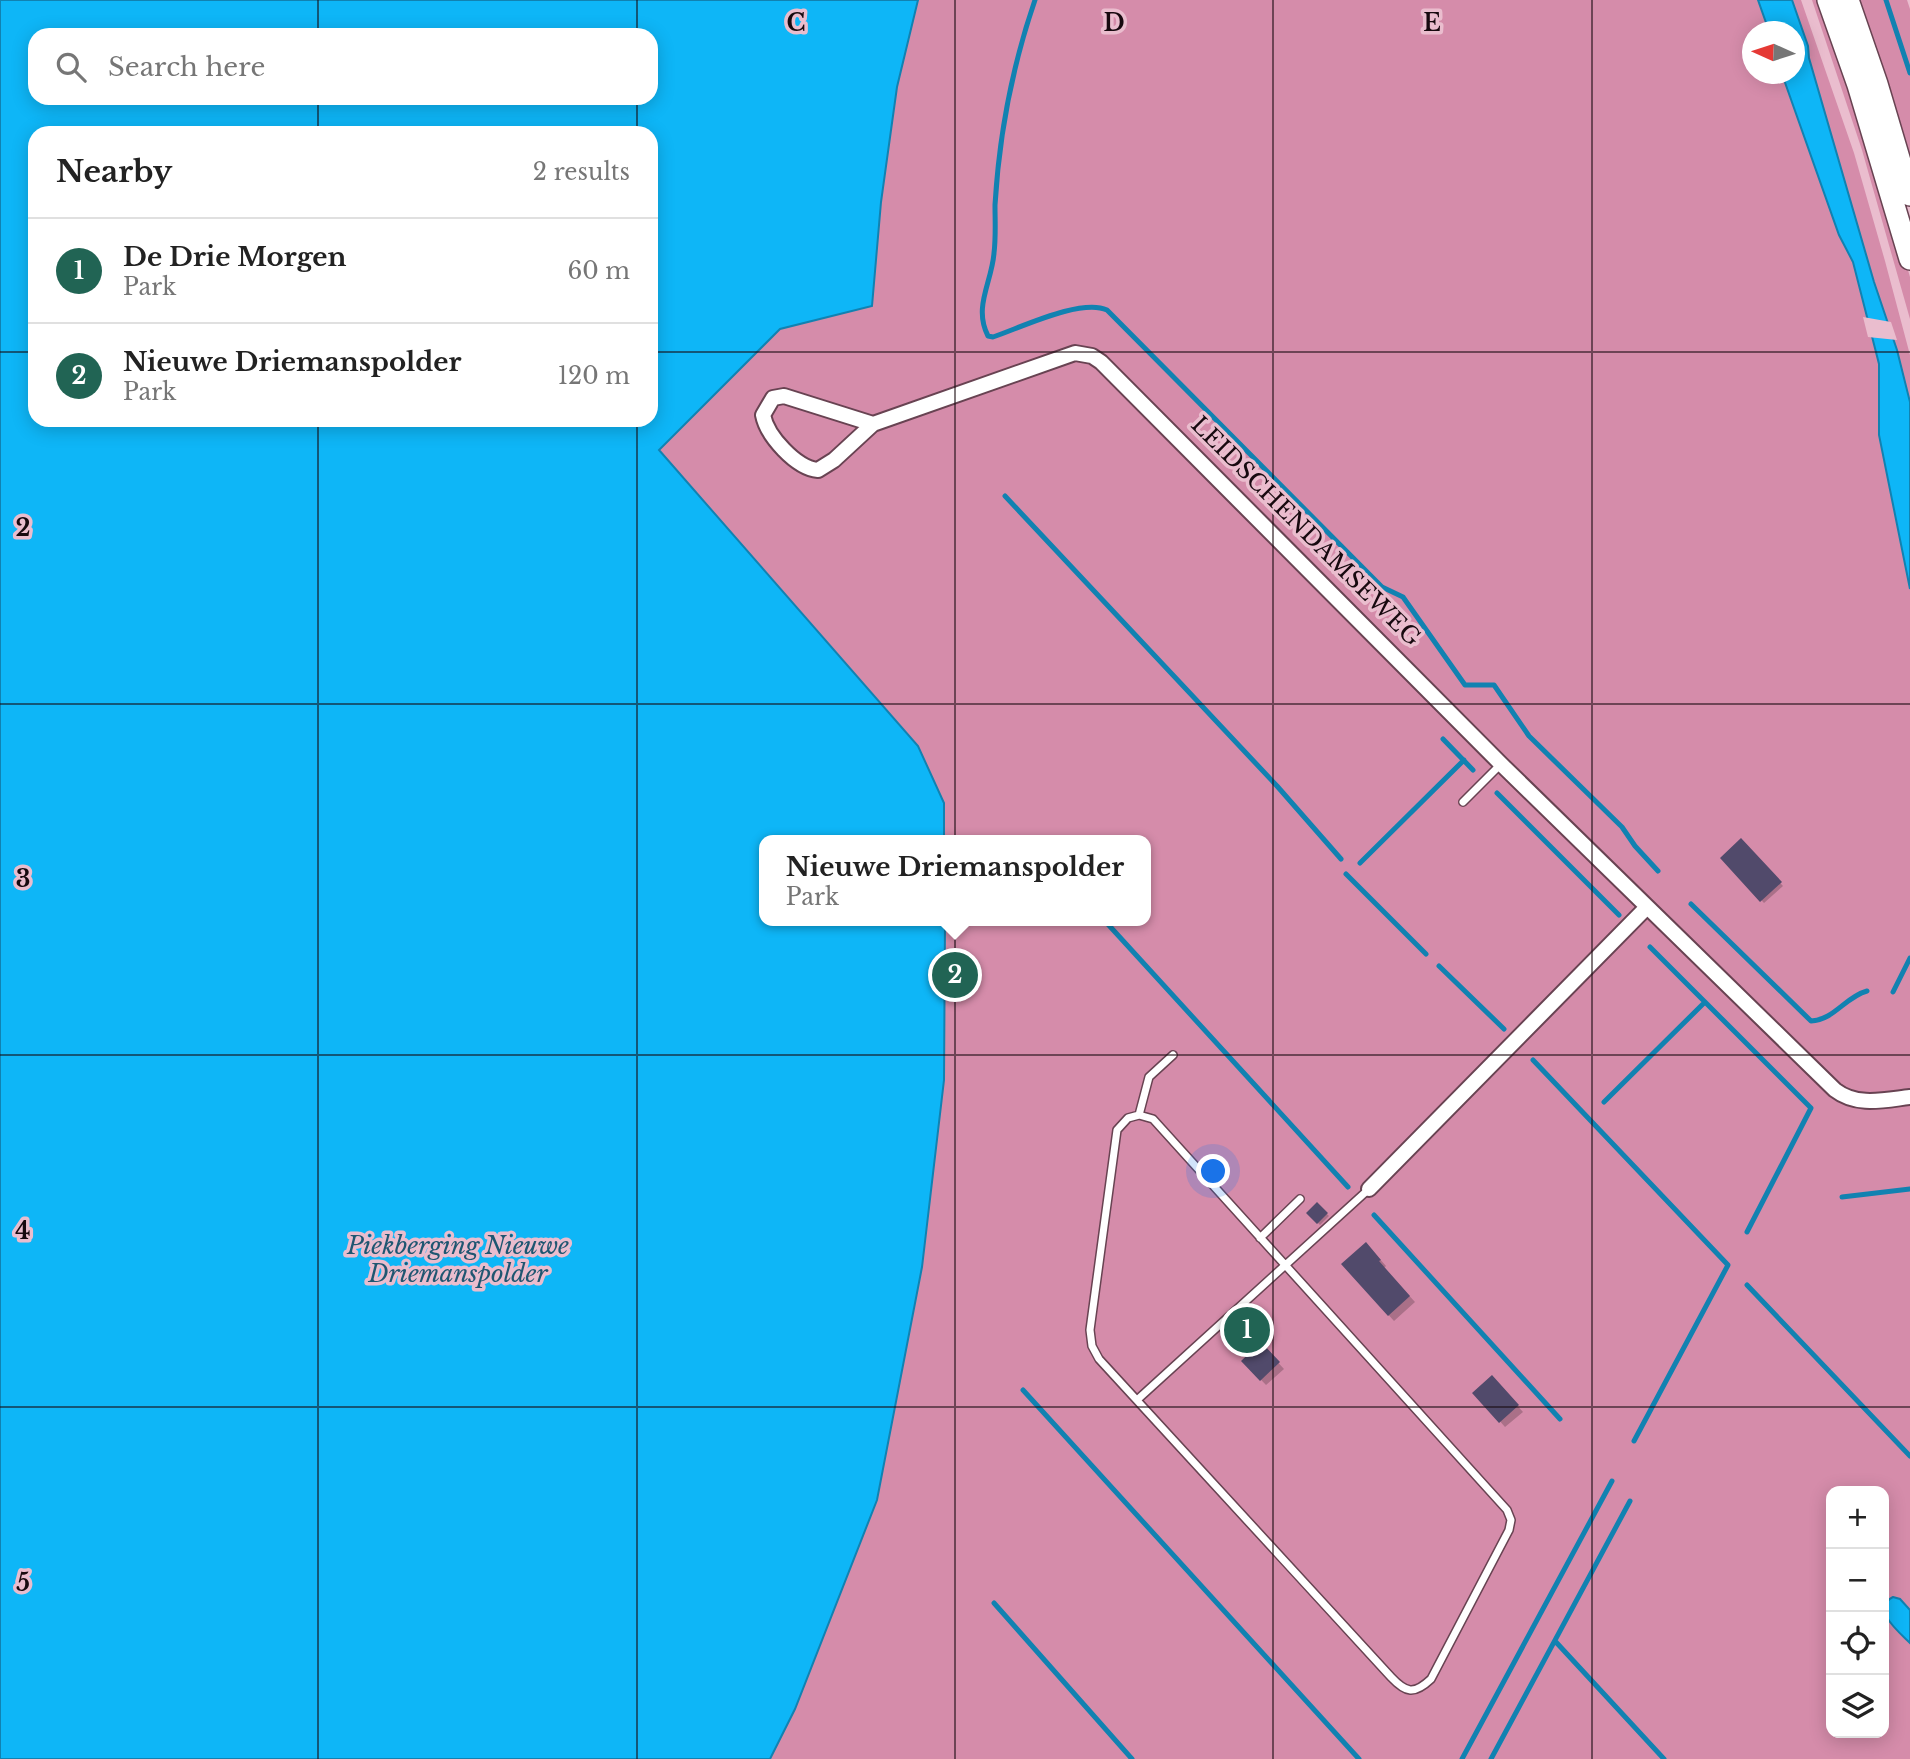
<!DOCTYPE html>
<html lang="en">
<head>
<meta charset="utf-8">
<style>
	body { margin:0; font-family:"Libre Baskerville",serif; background:#f6f6f6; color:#222 }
	.controls { position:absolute; right:21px; bottom:21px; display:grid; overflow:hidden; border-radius:14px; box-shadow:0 4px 18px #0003 }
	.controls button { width:63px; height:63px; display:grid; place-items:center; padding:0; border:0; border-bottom:2px solid #e0e0e0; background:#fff; color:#222; font:35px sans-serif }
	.compass { position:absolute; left:1742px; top:21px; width:63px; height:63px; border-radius:50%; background:#fff; box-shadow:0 4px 18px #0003; rotate:273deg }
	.you { position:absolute; left:1214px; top:1172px; width:24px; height:24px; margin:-18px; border:5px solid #fff; border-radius:50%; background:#1a73e8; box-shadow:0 0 0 10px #1a73e833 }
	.badge { display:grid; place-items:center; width:46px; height:46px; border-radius:50%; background:#216454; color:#fff; font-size:23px; font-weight:700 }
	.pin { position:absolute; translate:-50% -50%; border:4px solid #fff; box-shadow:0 2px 7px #0006 }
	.popup { position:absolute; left:759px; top:835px; width:392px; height:91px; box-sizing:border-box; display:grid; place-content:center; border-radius:14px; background:#fff; filter:drop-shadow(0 2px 5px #0005); font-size:23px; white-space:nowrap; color:#767676 }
	.popup b { font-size:26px; color:#222 }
	.popup::after { content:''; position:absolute; left:50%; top:100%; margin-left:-14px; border:14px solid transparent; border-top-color:#fff }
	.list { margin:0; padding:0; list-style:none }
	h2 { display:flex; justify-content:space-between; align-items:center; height:91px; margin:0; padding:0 28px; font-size:30px }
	h2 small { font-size:23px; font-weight:400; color:#767676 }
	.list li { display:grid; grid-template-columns:46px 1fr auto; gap:21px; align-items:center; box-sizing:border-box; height:105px; padding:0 28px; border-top:2px solid #e0e0e0 }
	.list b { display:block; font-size:26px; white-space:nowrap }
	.list p { margin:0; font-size:23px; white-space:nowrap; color:#767676 }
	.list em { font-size:23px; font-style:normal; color:#767676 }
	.icon { flex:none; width:38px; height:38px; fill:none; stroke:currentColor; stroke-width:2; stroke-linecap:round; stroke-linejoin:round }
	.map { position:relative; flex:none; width:1910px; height:1759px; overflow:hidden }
	.search { position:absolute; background:#fff; box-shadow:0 4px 18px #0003; left:28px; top:28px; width:630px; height:77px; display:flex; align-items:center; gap:18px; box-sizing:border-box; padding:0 24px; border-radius:21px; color:#767676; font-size:26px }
	.panel { position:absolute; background:#fff; box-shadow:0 4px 18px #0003; left:28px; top:126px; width:630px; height:301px; border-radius:21px }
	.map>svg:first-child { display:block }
	.green { fill:#d58caa; fill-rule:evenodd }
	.water { fill:#0eb6f7; stroke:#1182b1; stroke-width:2; fill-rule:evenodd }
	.pier { fill:#eabdce }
	.shadow { fill:#0003 }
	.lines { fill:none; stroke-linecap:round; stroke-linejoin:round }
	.stream { stroke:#1182b1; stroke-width:5 }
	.building { fill:#514a6b }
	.service-casing { stroke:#684352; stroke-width:10 }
	.minor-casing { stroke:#684352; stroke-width:18 }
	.secondary-casing { stroke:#684352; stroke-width:24 }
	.service { stroke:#fff; stroke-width:7 }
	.minor { stroke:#fff; stroke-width:14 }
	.secondary { stroke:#fff; stroke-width:21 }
	.grid { fill:none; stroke:#17090f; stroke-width:2; stroke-opacity:0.55 }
	.labels { text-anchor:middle; stroke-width:7; stroke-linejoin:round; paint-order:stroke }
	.street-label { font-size:23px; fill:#17090f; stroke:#eabdce }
	.water-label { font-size:24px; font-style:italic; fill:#1f5671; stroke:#eabdce }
	.grid-label { font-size:23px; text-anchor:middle; font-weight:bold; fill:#17090f; stroke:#eabdce; stroke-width:7; stroke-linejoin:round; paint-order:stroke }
</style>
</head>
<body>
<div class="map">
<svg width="1910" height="1759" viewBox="0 0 1910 1759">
	<rect width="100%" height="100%" fill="#eabdce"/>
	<path class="green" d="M0,0H1778L1789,31L1752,32V74H1794L1795,46L1910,459V1759H0ZM35,35H651V98H35ZM35,133H651V420H35ZM764,840H1146V921H764ZM1831,1491H1884V1733H1831Z
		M1792,0H1801L1854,153L1885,261L1910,355V402L1897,350L1874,282L1809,58L1808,46Z
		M1812,0H1822L1890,208L1910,277V319L1862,150Z
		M1855,0H1907L1910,9V170Z"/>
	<path class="water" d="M0,0H918L897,87L881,202L872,306L780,329L659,450L918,746L944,803V840H764V921H945L944,1080L922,1267L877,1500L795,1709L770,1759H0ZM35,35H651V98H35ZM35,133H651V420H35Z
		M1758,0H1792L1808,46L1809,58L1874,282L1897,350L1910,402V589L1879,435V364L1853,262L1839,235L1782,74H1794V32L1769,31Z
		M1893,1597L1900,1599L1910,1610V1643C1899,1632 1870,1609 1893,1597Z"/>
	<path class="pier" d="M1863,317L1891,322L1897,340L1868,337Z"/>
	<path class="shadow" d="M1741,841L1783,886L1764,903L1722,858Z
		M1317,1204L1329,1216L1320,1225L1308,1213Z
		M1371,1249L1386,1266L1384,1268L1415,1302L1394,1321L1343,1264Z
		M1261,1344L1284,1369L1266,1385L1243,1361Z
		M1497,1383L1523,1412L1505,1427L1475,1393Z"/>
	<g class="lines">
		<path class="stream" d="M1035,0C1013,64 999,137 995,205C995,221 996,237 994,253C992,282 973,307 988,336L993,337C1020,328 1081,298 1107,310L1382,587L1403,597L1465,685H1494L1529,736L1622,827L1635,846L1658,871
			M1886,0L1910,73
			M1005,496L1277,786L1341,859
			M1443,739L1473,770
			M1497,793L1619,915
			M1360,863L1464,760
			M1346,874L1426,954
			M1691,904L1811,1021C1834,1020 1845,997 1867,991
			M1105,921L1348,1187
			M1650,947L1811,1108L1747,1232
			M1439,966L1504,1029
			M1893,992L1910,958
			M1533,1060L1728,1265L1634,1441
			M1604,1102L1705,1002
			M1842,1197L1910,1189
			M1374,1215L1560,1419
			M1747,1285L1910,1456
			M1023,1390L1359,1759
			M994,1603L1132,1759
			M1555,1641L1664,1759
			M1462,1759L1612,1481
			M1491,1759L1630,1501"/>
	</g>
	<path class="building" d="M1741,838L1782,882L1760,902L1720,858Z
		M1317,1202L1328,1213L1317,1224L1306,1213Z
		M1366,1242L1381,1260L1379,1261L1410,1296L1388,1316L1341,1264Z
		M1261,1342L1280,1362L1260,1381L1241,1361Z
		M1492,1375L1519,1405L1499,1423L1472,1393Z"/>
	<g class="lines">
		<defs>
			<path id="service" d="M1463,802L1501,764
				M1139,1115L1153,1119L1507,1510L1511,1520L1509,1530L1431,1679C1414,1695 1406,1693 1391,1677L1099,1359L1092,1346L1090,1330L1117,1130L1128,1118Z
				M1139,1115L1149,1077L1173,1055
				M1260,1238L1300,1199
				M1137,1400L1369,1189"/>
			<path id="minor" d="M873,424L784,396L773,398L763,415C767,436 796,468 818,470L834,460L873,424L1075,353L1092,356L1101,362L1501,764L1835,1090C1857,1107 1884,1100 1910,1097
				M1369,1189L1647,907"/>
			<path id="secondary" d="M1828,0L1858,85L1910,259
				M1848,0L1877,84L1910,195"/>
		</defs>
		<use href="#service" class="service-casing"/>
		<use href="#minor" class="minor-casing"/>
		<use href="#secondary" class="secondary-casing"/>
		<use href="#service" class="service"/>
		<use href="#minor" class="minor"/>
		<use href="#secondary" class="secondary"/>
	</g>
	<path class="grid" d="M318,0V35M637,0V35M955,0V1759M1273,0V1759M1592,0V1759M318,98V133M637,98V133M0,352H35M651,352H1910M318,420V1759M637,420V1759M0,704H1910M0,1055H1910M0,1407H1910"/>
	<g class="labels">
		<g class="street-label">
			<text transform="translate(1306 531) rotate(45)" y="8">LEIDSCHENDAMSEWEG</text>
		</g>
		<g class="water-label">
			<text x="458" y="1254">Piekberging Nieuwe<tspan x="458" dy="28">Driemanspolder</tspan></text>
		</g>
	</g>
	<g class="grid-label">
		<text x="796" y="31">C</text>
		<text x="1114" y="31">D</text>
		<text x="1432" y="31">E</text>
		<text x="23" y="536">2</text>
		<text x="23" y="887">3</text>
		<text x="23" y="1239">4</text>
		<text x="23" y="1591">5</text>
	</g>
</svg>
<div class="controls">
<button>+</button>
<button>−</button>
<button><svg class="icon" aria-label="locate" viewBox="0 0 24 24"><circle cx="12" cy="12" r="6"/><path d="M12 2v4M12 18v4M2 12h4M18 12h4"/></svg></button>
<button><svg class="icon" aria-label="layers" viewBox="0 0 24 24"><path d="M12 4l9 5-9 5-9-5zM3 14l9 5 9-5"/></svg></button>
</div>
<svg class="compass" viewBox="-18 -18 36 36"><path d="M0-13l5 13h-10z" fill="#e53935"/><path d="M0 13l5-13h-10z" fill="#767676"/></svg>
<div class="you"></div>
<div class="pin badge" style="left:1247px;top:1330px">1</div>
<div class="pin badge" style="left:955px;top:975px">2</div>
<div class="popup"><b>Nieuwe Driemanspolder</b>Park</div>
<div class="search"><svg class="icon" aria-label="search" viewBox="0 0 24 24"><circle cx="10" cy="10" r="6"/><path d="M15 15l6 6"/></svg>Search here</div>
<section class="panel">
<h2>Nearby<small>2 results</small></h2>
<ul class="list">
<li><span class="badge">1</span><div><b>De Drie Morgen</b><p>Park</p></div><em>60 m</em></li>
<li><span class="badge">2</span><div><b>Nieuwe Driemanspolder</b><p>Park</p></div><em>120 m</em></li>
</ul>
</section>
</div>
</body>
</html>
